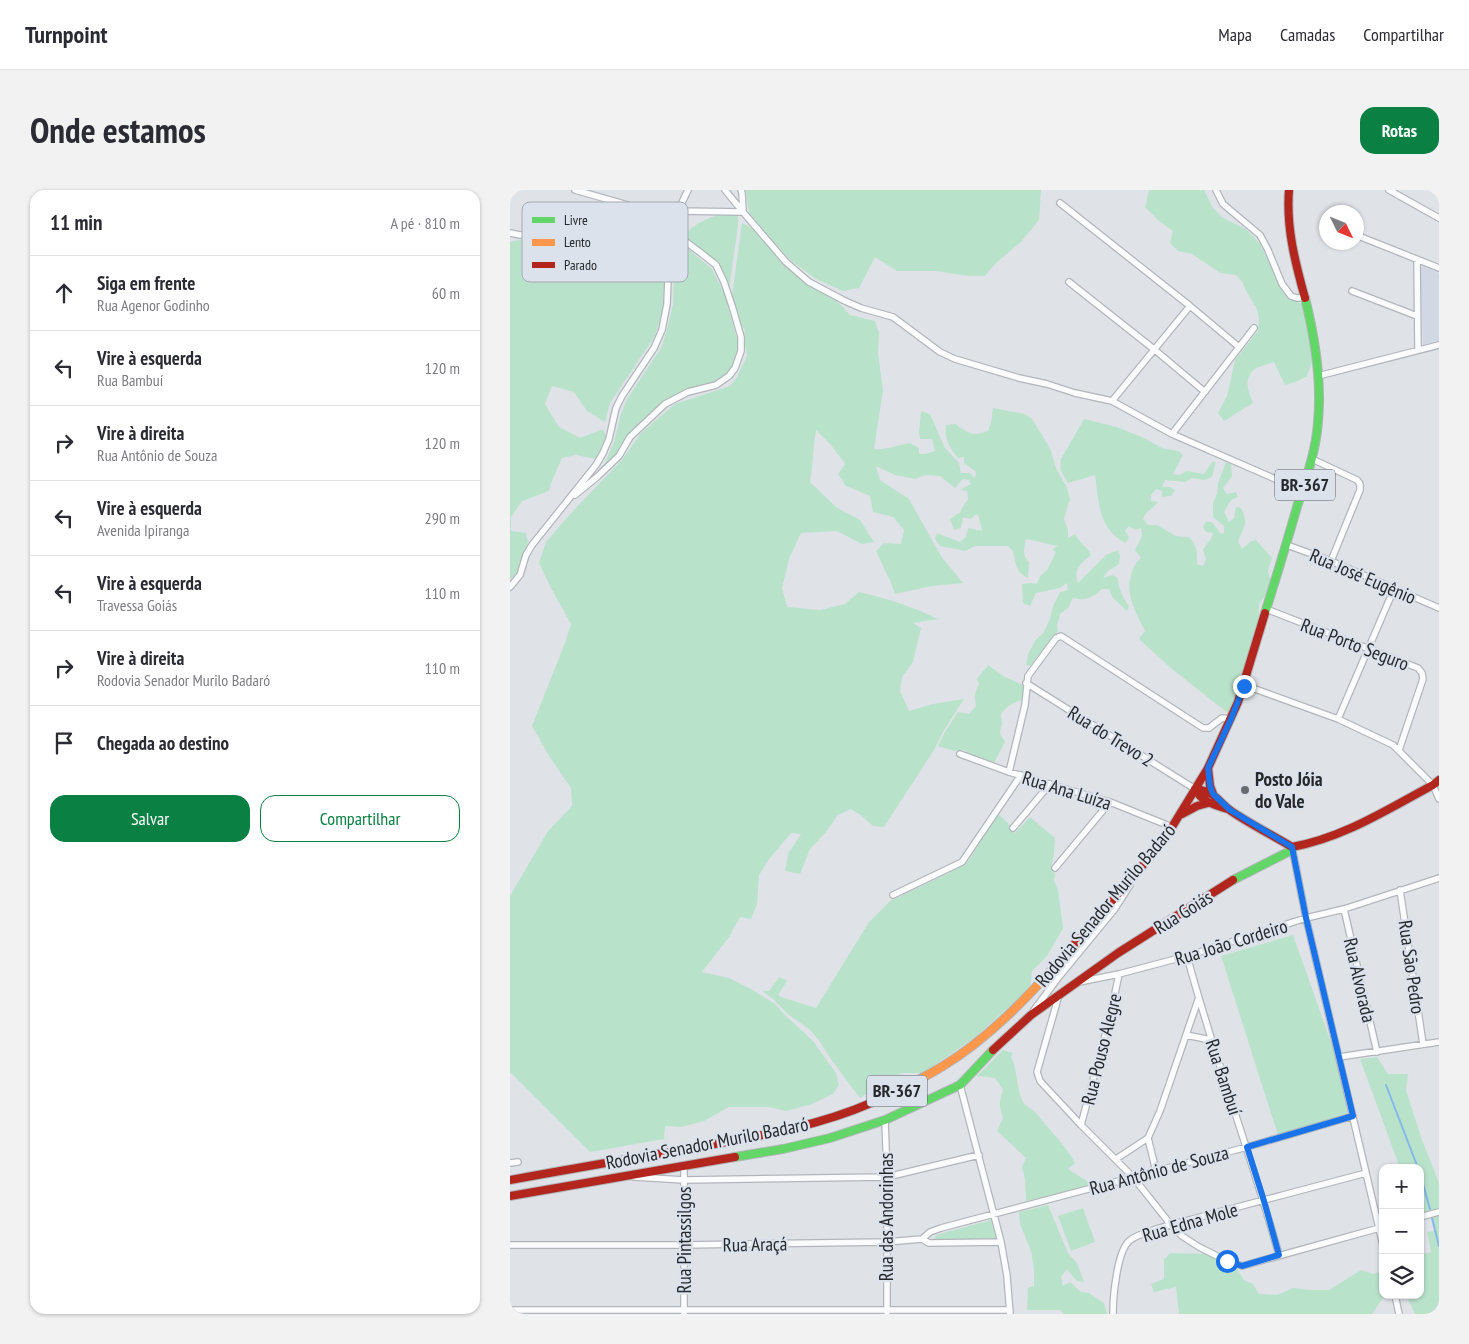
<!DOCTYPE html>
<html lang="pt">
<head>
<meta charset="utf-8">
<style>
	body { margin:0; font-family:"PT Sans Narrow",sans-serif; background:#f2f2f3; color:#2b2b33 }
	.controls { position:absolute; right:15px; bottom:15px; display:grid; overflow:hidden; border-radius:10px; box-shadow:0 1px 4px #0004 }
	.controls button { width:45px; height:45px; display:grid; place-items:center; padding:0; border:0; border-bottom:1px solid #e1e1e2; background:#fff; color:#2b2b33; font:25px sans-serif }
	.compass { position:absolute; left:809px; top:15px; width:45px; height:45px; border-radius:50%; background:#fff; box-shadow:0 1px 4px #0004; rotate:133deg }
	.stop { position:absolute; width:15px; height:15px; margin:-11px; border:4px solid #1a73e8; border-radius:50%; background:#fff }
	.stop.end { background:#1a73e8; border-color:#fff; box-shadow:0 1px 5px #0008 }
	.list { margin:0; padding:0; list-style:none }
	h2 { display:flex; justify-content:space-between; align-items:center; height:65px; margin:0; padding:0 20px; font-size:21px }
	h2 small { font-size:16px; font-weight:400; color:#7c7c81 }
	.list li { display:grid; grid-template-columns:32px 1fr auto; gap:15px; align-items:center; box-sizing:border-box; height:75px; padding:0 20px; border-top:1px solid #e1e1e2 }
	.list b { display:block; font-size:19px; white-space:nowrap }
	.list p { margin:0; font-size:16px; white-space:nowrap; color:#7c7c81 }
	.list em { font-size:16px; font-style:normal; color:#7c7c81 }
	.actions { display:flex; gap:10px; padding:15px 20px }
	.actions a { flex:1; padding:11px 0; border:1px solid #0b8043; border-radius:15px; text-align:center; font-size:18px; color:#0b8043 }
	.actions .main { background:#0b8043; color:#fff }
	.icon { flex:none; width:28px; height:28px; fill:none; stroke:currentColor; stroke-width:2; stroke-linecap:round; stroke-linejoin:round }
	.map { position:relative; flex:none; width:929px; height:1124px; overflow:hidden; border-radius:15px }
	header { display:flex; align-items:center; gap:30px; box-sizing:border-box; height:70px; padding:0 25px; background:#fff; border-bottom:1px solid #e1e1e2 }
	header strong { font-size:24px }
	nav { display:flex; gap:28px; margin-inline-start:auto; font-size:18px }
	.intro { display:flex; align-items:center; justify-content:space-between; box-sizing:border-box; height:120px; padding:0 30px }
	h1 { margin:0; font-size:35px }
	.button { padding:12px 22px; border-radius:15px; background:#0b8043; color:#fff; font-size:18px; font-weight:700 }
	main { display:flex; gap:30px; padding:0 30px }
	aside { flex:1; background:#fff; border-radius:15px; box-shadow:0 1px 4px #0004 }
	.map>svg:first-child { display:block }
	.built { fill:#d1d8e3 }
	.green { fill:#b9e2cb }
	.lines { fill:none; stroke-linecap:round; stroke-linejoin:round }
	.stream { stroke:#85b8e9; stroke-width:2 }
	.street-casing { stroke:#b2b6ba; stroke-width:8 }
	.fast-casing { stroke:#b2b6ba; stroke-width:10 }
	.slow-casing { stroke:#b2b6ba; stroke-width:10 }
	.jam-casing { stroke:#b2b6ba; stroke-width:10 }
	.street { stroke:#fafbfc; stroke-width:5.5 }
	.fast { stroke:#63d668; stroke-width:8 }
	.slow { stroke:#ff974d; stroke-width:8 }
	.jam { stroke:#b3261e; stroke-width:8 }
	.route { stroke:#1a73e8; stroke-width:6 }
	.poi-dot { fill:#676a6e; stroke:#dbe2ec; stroke-width:2 }
	.labels { text-anchor:middle; stroke-width:4.5; stroke-linejoin:round; paint-order:stroke }
	.shield { fill:#dbe2ec; stroke:#5c6066; stroke-width:1 }
	.shield-label { font-size:18px; font-weight:bold; fill:#26292c }
	.street-label { font-size:19px; fill:#26292c; stroke:#dbe2ec }
	.poi-label { font-size:19px; font-weight:bold; fill:#26292c; stroke:#dbe2ec; text-anchor:start }
	.key { fill:#dbe2ec; stroke:#a5aab2; stroke-width:1 }
	.key-label { font-size:14px; fill:#26292c }
</style>
</head>
<body>
<header>
<strong>Turnpoint</strong>
<nav><a>Mapa</a><a>Camadas</a><a>Compartilhar</a></nav>
</header>
<div class="intro"><h1>Onde estamos</h1><a class="button">Rotas</a></div>
<main>
<aside>
<h2>11 min<small>A pé · 810 m</small></h2>
<ul class="list">
<li><svg class="icon" aria-label="ahead" viewBox="0 0 24 24"><path d="M12 20V5M6 11l6-6 6 6"/></svg><div><b>Siga em frente</b><p>Rua Agenor Godinho</p></div><em>60 m</em></li>
<li><svg class="icon" aria-label="left" viewBox="0 0 24 24"><path d="M17 20v-9H6M10 6l-5 5 5 5"/></svg><div><b>Vire à esquerda</b><p>Rua Bambuí</p></div><em>120 m</em></li>
<li><svg class="icon" aria-label="right" viewBox="0 0 24 24"><path d="M7 20v-9h11M14 6l5 5-5 5"/></svg><div><b>Vire à direita</b><p>Rua Antônio de Souza</p></div><em>120 m</em></li>
<li><svg class="icon" aria-label="left" viewBox="0 0 24 24"><path d="M17 20v-9H6M10 6l-5 5 5 5"/></svg><div><b>Vire à esquerda</b><p>Avenida Ipiranga</p></div><em>290 m</em></li>
<li><svg class="icon" aria-label="left" viewBox="0 0 24 24"><path d="M17 20v-9H6M10 6l-5 5 5 5"/></svg><div><b>Vire à esquerda</b><p>Travessa Goiás</p></div><em>110 m</em></li>
<li><svg class="icon" aria-label="right" viewBox="0 0 24 24"><path d="M7 20v-9h11M14 6l5 5-5 5"/></svg><div><b>Vire à direita</b><p>Rodovia Senador Murilo Badaró</p></div><em>110 m</em></li>
<li><svg class="icon" aria-label="arrive" viewBox="0 0 24 24"><path d="M6 21V4h12l-3 4 3 4H6"/></svg><div><b>Chegada ao destino</b></div></li>
</ul>
<div class="actions"><a class="main">Salvar</a><a>Compartilhar</a></div>
</aside>
<div class="map">
<svg width="929" height="1124" viewBox="0 0 929 1124">
	<rect width="100%" height="100%" fill="#dfe3e8"/>
	<path class="built" d="M913,76L929,83V152L913,156L910,80Z"/>
	<path class="green" d="M236,0H531V1L529,30L511,52L487,72L475,86H459L425,81H387L365,67L349,98L333,101L306,89L278,68L240,24L238,17Z
		M639,0H694L703,18L712,27L737,40L750,54L772,100L779,108L792,114L800,153L802,172L797,186L788,191L775,195L764,172C759,174 750,176 745,179C733,188 738,202 743,213L714,231L708,223L717,206L725,170L748,141L749,128L747,119L735,99L732,91L726,85L710,83L682,64L668,61L660,53L663,41L649,31L635,17Z
		M218,22L228,24V35L219,100L212,83L174,49C178,34 204,26 218,22Z
		M232,33L242,38L271,72L291,89L327,111L340,125L365,131L369,143L368,163L373,200L364,259C377,260 388,255 400,253L409,258V264H415L425,261L422,249H410L409,242L411,221L420,224L435,258L449,273L451,283H460L464,288L466,285L465,281L454,273V267L448,268C439,256 434,251 436,235L445,234C459,243 461,247 478,241L481,233L483,218L515,224L522,229L535,250L541,261L546,278L557,298L560,309L554,329L558,340V348L565,344C570,354 577,356 581,365C571,374 563,378 568,393L596,365L608,360L610,366L609,374L598,381L593,388L602,385L608,388C608,398 613,408 619,416L617,421L603,408L599,399H592C582,408 576,411 563,408L558,418L550,424L547,436L548,441L541,449L520,476L516,475L518,464L525,451L534,442L540,429L543,416L550,402L558,400L557,393L550,398L526,403L520,416L513,413L512,394L521,393L527,394L530,386L537,380L546,362L542,359L548,356L516,349C514,359 512,366 519,372L518,388C505,382 506,374 503,361L498,356H465L455,361L430,356L425,349L427,343L450,352L456,347L458,338L472,341L469,327L467,324L460,329L453,327L451,338L444,340L440,330L446,324L450,323L452,318L458,309L457,301L450,300L461,294L459,290L453,289L445,298L430,286L416,285L405,289L385,285L366,276L370,290L399,309L431,366L453,393L422,396L385,404L381,393L366,361L374,353L391,354L394,340L383,327L363,322L360,306L336,296L328,284L335,274L321,255L306,240C303,257 303,274 300,292L326,317L350,330L364,352L352,354L327,341L291,343L279,369L272,398L277,417L310,420L335,414L349,402C377,408 403,417 428,429L403,433L411,438L403,472L392,487L390,501L399,521L423,514L454,509L433,542L424,560L374,637L363,636L352,626L341,619L328,625L315,643L300,659L290,684L275,681L278,664L291,644L281,643L260,668L249,685L247,714L241,729L230,727L219,747L192,782L219,788L237,797L264,813L276,826L288,837L303,851L326,883L329,895L323,904L302,914L276,921L258,917H219L194,931L171,937L155,936L154,949L80,962L0,882V706L38,641L62,616L61,598L39,566L22,536L55,453L61,434L41,398L29,373L36,352L62,322L112,270L131,243L165,214L220,196L227,187L237,166L234,149L235,141L227,127L222,106Z
		M111,39H147L155,45L158,60L152,122L145,146L100,213L95,232L77,221L64,202L42,196L35,214L49,237L70,248L93,239L96,246L86,269L66,265L52,268L41,293L39,301L12,311L1,327V341L16,343L18,352L7,382L0,390V52L17,48Z
		M165,51L171,53L202,79L214,103L227,149L228,161L223,177L205,193L153,213L92,280L104,252L111,224L116,211L151,158L157,140L163,114Z
		M574,229L607,237L634,248L652,258L668,261L673,265L663,284L669,285L677,281L694,284L702,272H706L702,287L694,290L683,288L675,292L655,290L652,297H660L665,300L661,306L652,307V301L646,299L641,305V311L648,312C642,320 637,319 633,329L638,335H647L666,346L679,347C687,356 688,362 687,374L693,376L696,370L693,360C696,354 702,349 703,343L696,342L693,337L696,332H702L711,344L714,343V336L703,327V313L707,304L708,293L716,272L721,274L722,286L713,298L717,304L726,302L728,307L721,310L714,322L719,332L724,328L726,317L731,318C739,334 734,336 728,351L732,359L740,352L746,350L762,368L758,381L761,392L757,404L749,414V431L729,497L719,524L662,479L629,449L635,441C626,423 615,405 621,385C623,378 625,373 631,368L625,360L632,346L631,338L625,340L619,336L615,341L619,348L615,353C588,338 589,313 585,285L558,293L550,279L551,269Z
		M478,475L495,487L515,496L513,510C503,512 497,516 491,524L492,533L490,543L495,552L483,575L461,566L455,560L444,561L428,556L435,542L448,522L459,524L466,516C464,508 465,501 469,494L467,489Z
		M488,624L499,634L502,640L505,643L520,627L545,648L544,664L541,678L545,684L544,691L548,700L553,738L537,766L522,781L520,798L464,848L413,883H392L350,908L320,868L308,849L299,839L279,825L263,809L252,801H259L269,787L277,791L268,805L271,807L306,818L359,732L380,711L437,684L457,673Z
		M783,745L828,872L838,926L768,945L711,766Z
		M493,860L503,863L501,867C508,881 506,896 512,910C514,915 522,919 526,923C539,940 555,954 565,973L558,979L583,995L516,1011L515,989L512,977L516,968L487,941L493,928C489,917 489,911 493,900L485,888L467,886Z
		M867,867L878,884H898L896,900L912,950L929,993V1020L910,1025V978H890L850,869Z
		M538,1015L558,1063L567,1073L574,1092L567,1091L557,1079L551,1087L553,1096L560,1092L571,1102L579,1103L594,1113L597,1124H554L550,1120H517L518,1098L524,1096V1079L521,1061L510,1034L509,1022Z
		M573,1018L585,1052L561,1061L548,1026Z
		M929,1026V1124H905L896,1105H910V1065L921,1062L917,1042L925,1041L922,1028Z
		M481,1030L486,1050L425,1051L424,1049L426,1045Z
		M660,1063L695,1064L727,1079L734,1090L743,1094L749,1104L767,1105L783,1098L800,1100H819L851,1080L863,1084L873,1081V1105H875L862,1124H669L666,1097L644,1102L641,1094L654,1089V1069Z"/>
	<g class="lines">
		<path class="stream" d="M876,895L908,978
			M910,983L920,1019
			M922,1028L929,1056"/>
		<defs>
			<path id="street" d="M65,0L163,28
				M215,0L233,22
				M231,0L232,3L233,22
				M706,0L713,14L750,45L758,60L772,94L781,106L787,108H794
				M879,0L929,28
				M550,13L680,116L729,157
				M168,21L233,22L276,72L299,92L335,111L351,118L383,127L430,162L445,169L509,188L537,194L565,203L602,211L662,244L793,301
				M0,43L10,45L60,41L113,34L162,33
				M846,45L929,78
				M907,70L908,160
				M559,92L645,160L695,202
				M842,101L907,126
				M808,186L929,155
				M602,211L680,116
				M662,244L744,138
				M802,269L847,290L850,294V300L821,371
				M65,305L87,287L109,266L120,247L155,214L178,202L206,195L219,186L225,178L231,161V147L223,119L214,92L206,75L191,63L160,40
				M777,355L821,371L929,418
				M0,397L10,385L16,365L22,355L86,275L93,263L99,249L106,218L112,206L144,158L152,140L157,114L160,40L163,28L168,21L178,0
				M756,419L908,478L912,483L913,489L889,560
				M516,493L685,599
				M734,495L828,529L883,555L923,595L929,609
				M828,529L884,399
				M450,564L499,582L600,612L662,637
				M499,582L515,515L518,486L546,448L551,446L693,538H699L712,528L721,529
				M503,638L540,594
				M782,657L796,728L873,1055
				M545,678L600,612
				M890,700L913,854
				M383,705L452,672L511,585
				M834,719L867,862
				M677,766C704,867 741,964 769,1065
				M569,792L609,784L677,766L796,728L834,719L929,688
				M549,805L527,882L530,891L571,935L623,987L661,1035L672,1046L689,1057L717,1071L732,1076L873,1037
				M524,820L548,788L604,720L620,695
				M676,845L701,850
				M829,867L929,852
				M450,895L491,1052L497,1086L500,1124
				M375,930L377,987V1122
				M571,935L600,827L609,784
				M638,948L646,981
				M606,969L638,948L650,921L688,810
				M0,973L8,972
				M174,976V1124
				M124,987L174,990L377,987L469,965
				M910,1027L929,1022
				M412,1049L419,1053L491,1052
				M0,1055H174L376,1052L412,1049L420,1042L431,1038L737,957L843,926
				M885,1105L889,1124
				M0,1120H500
				M603,1124C603,1107 607,1062 619,1051C630,1041 677,1031 694,1026C748,1012 802,997 856,983"/>
			<path id="fast" d="M755,423C766,388 777,352 787,317C796,289 806,261 808,232C812,190 805,148 795,108
				M723,690L782,660
				M225,967L273,959L320,948L375,930L450,895L483,860"/>
			<path id="slow" d="M361,913C385,902 410,890 433,876C479,848 519,806 555,765"/>
			<path id="jam" d="M779,0C776,37 785,72 795,108
				M698,578L700,596L703,604
				M685,599C708,603 705,609 721,621C740,634 762,645 782,657C833,648 878,619 923,595L929,590
				M685,599C692,612 704,615 718,619
				M672,624L687,616L698,613
				M555,765L646,660L662,637L698,578L728,512L755,423
				M483,860L521,825L608,763L723,690
				M0,990C61,979 123,968 184,958C243,947 306,937 361,913
				M0,1006L225,967"/>
		</defs>
		<use href="#street" class="street-casing"/>
		<use href="#fast" class="fast-casing"/>
		<use href="#slow" class="slow-casing"/>
		<use href="#jam" class="jam-casing"/>
		<use href="#street" class="street"/>
		<use href="#fast" class="fast"/>
		<use href="#slow" class="slow"/>
		<use href="#jam" class="jam"/>
	</g>
	<g class="lines">
		<path class="route" d="M717,1071L732,1076L769,1065L754,1011L737,957L843,926L796,728L782,657L720,620L703,604L700,596L698,578L721,529L734,496"/>
	</g>
	<circle class="poi-dot" cx="735" cy="600" r="5"/>
	<g class="labels">
		<g class="shield">
			<rect x="765" y="279.5" width="60" height="31" rx="4"/>
			<rect x="357" y="885.5" width="60" height="31" rx="4"/>
		</g>
		<g class="shield-label">
			<text x="795" y="301">BR-367</text>
			<text x="387" y="907">BR-367</text>
		</g>
		<g class="street-label">
			<text transform="translate(853 386) rotate(23)" y="7">Rua José Eugênio</text>
			<text transform="translate(845 454) rotate(21)" y="7">Rua Porto Seguro</text>
			<text transform="translate(601 546) rotate(32)" y="7">Rua do Trevo 2</text>
			<text transform="translate(557 600) rotate(17)" y="7">Rua Ana Luíza</text>
			<text transform="translate(595 715) rotate(-50)" y="7">Rodovia Senador Murilo Badaró</text>
			<text transform="translate(673 722) rotate(-32)" y="7">Rua Goiás</text>
			<text transform="translate(721 752) rotate(-17)" y="7">Rua João Cordeiro</text>
			<text transform="translate(902 777) rotate(82)" y="7">Rua São Pedro</text>
			<text transform="translate(850 790) rotate(77)" y="7">Rua Alvorada</text>
			<text transform="translate(591 859) rotate(-76)" y="7">Rua Pouso Alegre</text>
			<text transform="translate(714 887) rotate(72)" y="7">Rua Bambuí</text>
			<text transform="translate(197 953) rotate(-11)" y="7">Rodovia Senador Murilo Badaró</text>
			<text transform="translate(649 980) rotate(-15)" y="7">Rua Antônio de Souza</text>
			<text transform="translate(376 1027) rotate(-90)" y="7">Rua das Andorinhas</text>
			<text transform="translate(680 1032) rotate(-16)" y="7">Rua Edna Mole</text>
			<text transform="translate(174 1050) rotate(-90)" y="7">Rua Pintassilgos</text>
			<text transform="translate(245 1054) rotate(-1)" y="7">Rua Araçá</text>
		</g>
		<g class="poi-label">
			<text x="745" y="596">Posto Jóia<tspan x="745" dy="22">do Vale</tspan></text>
		</g>
	</g>
	<rect x="12" y="12" width="166" height="80" rx="8" class="key"/>
	<rect x="22" y="27" width="23" height="6" fill="#63d668"/>
	<rect x="22" y="49" width="23" height="7" fill="#ff974d"/>
	<rect x="22" y="72" width="23" height="6" fill="#b3261e"/>
	<g class="key-label">
		<text x="54" y="35">Livre</text>
		<text x="54" y="57">Lento</text>
		<text x="54" y="80">Parado</text>
	</g>
</svg>
<div class="controls">
<button>+</button>
<button>−</button>
<button><svg class="icon" aria-label="layers" viewBox="0 0 24 24"><path d="M12 4l9 5-9 5-9-5zM3 14l9 5 9-5"/></svg></button>
</div>
<svg class="compass" viewBox="-18 -18 36 36"><path d="M0-13l5 13h-10z" fill="#e53935"/><path d="M0 13l5-13h-10z" fill="#7c7c81"/></svg>
<div class="stop" style="left:717px;top:1071px"></div>
<div class="stop end" style="left:734px;top:496px"></div>
</div>
</main>
</body>
</html>
